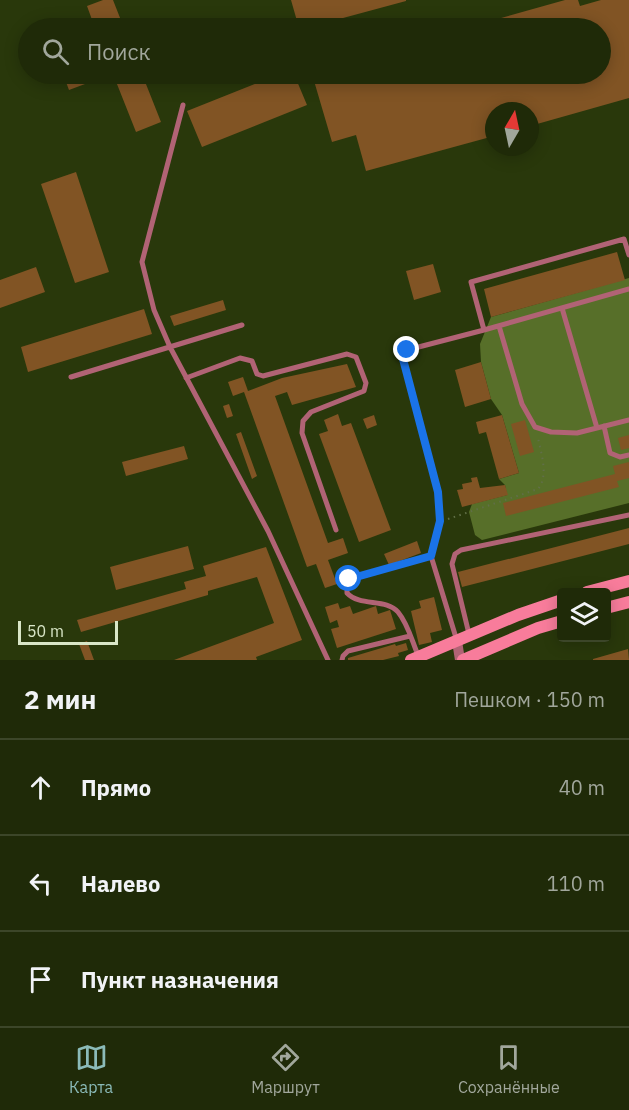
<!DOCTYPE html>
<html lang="ru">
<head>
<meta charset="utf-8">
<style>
	body { margin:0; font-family:"IBM Plex Sans",sans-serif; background:#2c3616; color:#f1f3f6 }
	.controls { position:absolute; right:18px; bottom:18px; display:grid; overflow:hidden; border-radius:6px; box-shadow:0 3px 15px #0003 }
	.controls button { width:54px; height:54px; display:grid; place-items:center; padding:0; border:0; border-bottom:2px solid #3c4629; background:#1f2a08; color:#f1f3f6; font:30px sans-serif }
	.compass { position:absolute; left:485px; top:102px; width:54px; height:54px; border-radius:50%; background:#1f2a08; box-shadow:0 3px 15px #0003; rotate:9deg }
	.scale { position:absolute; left:18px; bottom:15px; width:100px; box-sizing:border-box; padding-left:6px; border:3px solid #d9e6c7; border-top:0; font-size:16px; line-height:21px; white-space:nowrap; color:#d9e6c7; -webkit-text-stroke:4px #29380b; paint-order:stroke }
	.stop { position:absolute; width:18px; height:18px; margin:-14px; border:4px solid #1a73e8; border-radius:50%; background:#fff }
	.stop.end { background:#1a73e8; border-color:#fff; box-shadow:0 2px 6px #0008 }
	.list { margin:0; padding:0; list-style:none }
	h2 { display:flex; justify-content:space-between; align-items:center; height:78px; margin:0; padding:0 24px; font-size:26px }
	h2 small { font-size:20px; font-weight:400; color:#a1a79c }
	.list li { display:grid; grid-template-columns:39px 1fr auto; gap:18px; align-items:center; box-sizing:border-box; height:96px; padding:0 24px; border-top:2px solid #3c4629 }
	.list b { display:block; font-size:22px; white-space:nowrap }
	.list em { font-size:20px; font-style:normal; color:#a1a79c }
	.icon { flex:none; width:33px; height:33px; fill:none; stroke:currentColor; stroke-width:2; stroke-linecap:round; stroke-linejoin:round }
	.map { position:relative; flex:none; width:629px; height:660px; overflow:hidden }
	.search { position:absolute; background:#1f2a08; box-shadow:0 3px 15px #0003; left:18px; right:18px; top:18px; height:66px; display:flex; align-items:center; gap:15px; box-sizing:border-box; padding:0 21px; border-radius:33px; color:#a1a79c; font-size:22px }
	.sheet { height:366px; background:#1f2a08 }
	nav { display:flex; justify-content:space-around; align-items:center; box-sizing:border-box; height:84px; border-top:2px solid #3c4629; background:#1f2a08; font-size:16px; color:#a1a79c }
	nav a { display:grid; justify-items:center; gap:3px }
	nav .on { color:#8bbbb9 }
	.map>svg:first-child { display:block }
	.forest { fill:#576f29 }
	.building { fill:#815424 }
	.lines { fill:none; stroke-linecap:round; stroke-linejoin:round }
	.path { stroke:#616f47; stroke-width:2; stroke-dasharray:1.5 4.5; stroke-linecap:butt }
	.service { stroke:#b16375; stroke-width:5 }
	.minor { stroke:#b16375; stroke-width:10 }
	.secondary { stroke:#f87c9b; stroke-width:12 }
	.route { stroke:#1a73e8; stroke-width:8 }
</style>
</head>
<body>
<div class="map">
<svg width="629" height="660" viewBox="0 0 629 660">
	<rect width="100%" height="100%" fill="#29380b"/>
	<path class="forest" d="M629,278V503L482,540L475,535L469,512L472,504L507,495L505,485L499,479L519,473L502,415L491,399L481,362L480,344L491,317Z"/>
	<path class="building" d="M103,0H113L124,28H95L87,6Z
		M291,0H406V1L306,28H299Z
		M565,0H578L580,6L601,0H629V98L530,126V111H494V136L366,171L356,135L332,142L312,74H600V28H466Z
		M63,74H81L85,84L69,90Z
		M113,74H142L161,122L136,132Z
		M280,74H294L307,105L202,147L187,111Z
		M76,172L109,272L75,283L41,184Z
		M617,252L625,280L491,317L484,289Z
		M433,264L441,292L414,300L406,271Z
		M36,267L45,292L0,308V280Z
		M223,300L226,310L174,326L170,316Z
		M144,309L152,334L28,372L21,347Z
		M481,362L491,399L465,407L455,370Z
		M347,364L356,387L292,405L287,392L275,396L328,543L343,538L348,553L328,560L337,584L325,588L316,564L307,567L244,392L233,396L228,382L243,377L248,391L282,378Z
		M229,404L233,416L227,418L223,406Z
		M338,414L342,426L351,423L391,530L359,542L319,434L328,431L324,420Z
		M374,415L377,425L367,429L363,419Z
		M502,415L519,473L499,479L486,432L479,434L476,422Z
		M525,420L534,452L520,456L511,424Z
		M241,432L257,476L252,479L236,434Z
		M629,435V448L621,450L618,438Z
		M184,446L188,459L126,476L122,462Z
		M629,462V478L617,481L619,487L506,516L503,503L615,474L613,466Z
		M477,477L480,488L505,485L508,495L462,507L457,490L463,489L462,484L472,482L471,478Z
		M629,528V544L462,587L458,572Z
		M417,541L421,553L389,565L384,554Z
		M188,546L194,569L116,590L110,567Z
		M266,547L302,640L256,657L257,660H174L274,623L257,577L208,591V595L81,632L77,620L186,589L184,582L206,576L203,566Z
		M434,597L442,630L430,633L432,642L419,645L411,611L421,608L419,601Z
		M338,603L340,609L350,606L353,614L376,606L378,614L390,610L396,629L337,648L331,629L339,627L337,620L330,623L325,607Z
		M87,641L94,660H85L79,644Z
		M406,643L408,650L398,653L399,656L383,660H348V658L395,644L396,646Z
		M628,649L629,660H593V659Z"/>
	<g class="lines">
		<path class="path" d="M448,519L538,489C549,476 541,453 538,438"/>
		<path class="service" d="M183,105L142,262L154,310L170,347L268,531L328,660
			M629,255L624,239L471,282L484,330L629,289
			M562,308L597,428
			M499,326L522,404L535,427L551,432L577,433L629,420
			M71,377L242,325
			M186,378L240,358L252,361L257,374L263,376L347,354L356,357L366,383L364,391L311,412L303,421L302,433L336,530
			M604,426L610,453L620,457L629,455
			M469,634L452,564L455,554L461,550L629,515
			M457,641L431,556L440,521L438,492L403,359L407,350L484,330
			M418,655C412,641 408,624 398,612C386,598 360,607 347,593V584L349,579L431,556
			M342,660L343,656L348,651L410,636"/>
		<path class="minor" d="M457,641L460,660"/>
		<path class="secondary" d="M587,592L629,581
			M606,608L629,602
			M411,660L518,615L562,600
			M463,660L538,628L562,621"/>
	</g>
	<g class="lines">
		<path class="route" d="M349,579L431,556L440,521L438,492L403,359L407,350"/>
	</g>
</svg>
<div class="controls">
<button><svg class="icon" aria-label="layers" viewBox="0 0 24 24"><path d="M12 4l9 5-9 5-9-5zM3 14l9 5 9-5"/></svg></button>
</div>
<svg class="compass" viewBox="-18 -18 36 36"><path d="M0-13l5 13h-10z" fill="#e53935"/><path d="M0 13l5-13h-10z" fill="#a1a79c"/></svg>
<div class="scale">50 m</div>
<div class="stop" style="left:349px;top:579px"></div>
<div class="stop end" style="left:407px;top:350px"></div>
<div class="search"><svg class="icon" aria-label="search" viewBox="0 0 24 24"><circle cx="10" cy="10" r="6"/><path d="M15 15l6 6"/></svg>Поиск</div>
</div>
<section class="sheet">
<h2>2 мин<small>Пешком · 150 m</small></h2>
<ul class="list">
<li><svg class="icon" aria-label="ahead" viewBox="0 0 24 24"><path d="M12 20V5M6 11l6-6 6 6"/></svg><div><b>Прямо</b></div><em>40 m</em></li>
<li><svg class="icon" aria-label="left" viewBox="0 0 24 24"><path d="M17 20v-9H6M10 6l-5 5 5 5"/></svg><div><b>Налево</b></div><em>110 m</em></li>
<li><svg class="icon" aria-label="arrive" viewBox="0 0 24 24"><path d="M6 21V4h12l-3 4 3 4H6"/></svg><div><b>Пункт назначения</b></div></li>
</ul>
</section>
<nav>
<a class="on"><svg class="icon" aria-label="map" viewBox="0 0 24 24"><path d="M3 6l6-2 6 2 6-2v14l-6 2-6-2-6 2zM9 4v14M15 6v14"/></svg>Карта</a>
<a><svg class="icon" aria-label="directions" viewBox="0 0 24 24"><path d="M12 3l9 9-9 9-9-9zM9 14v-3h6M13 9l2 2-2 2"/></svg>Маршрут</a>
<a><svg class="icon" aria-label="saved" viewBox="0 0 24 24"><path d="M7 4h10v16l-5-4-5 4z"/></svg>Сохранённые</a>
</nav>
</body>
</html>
